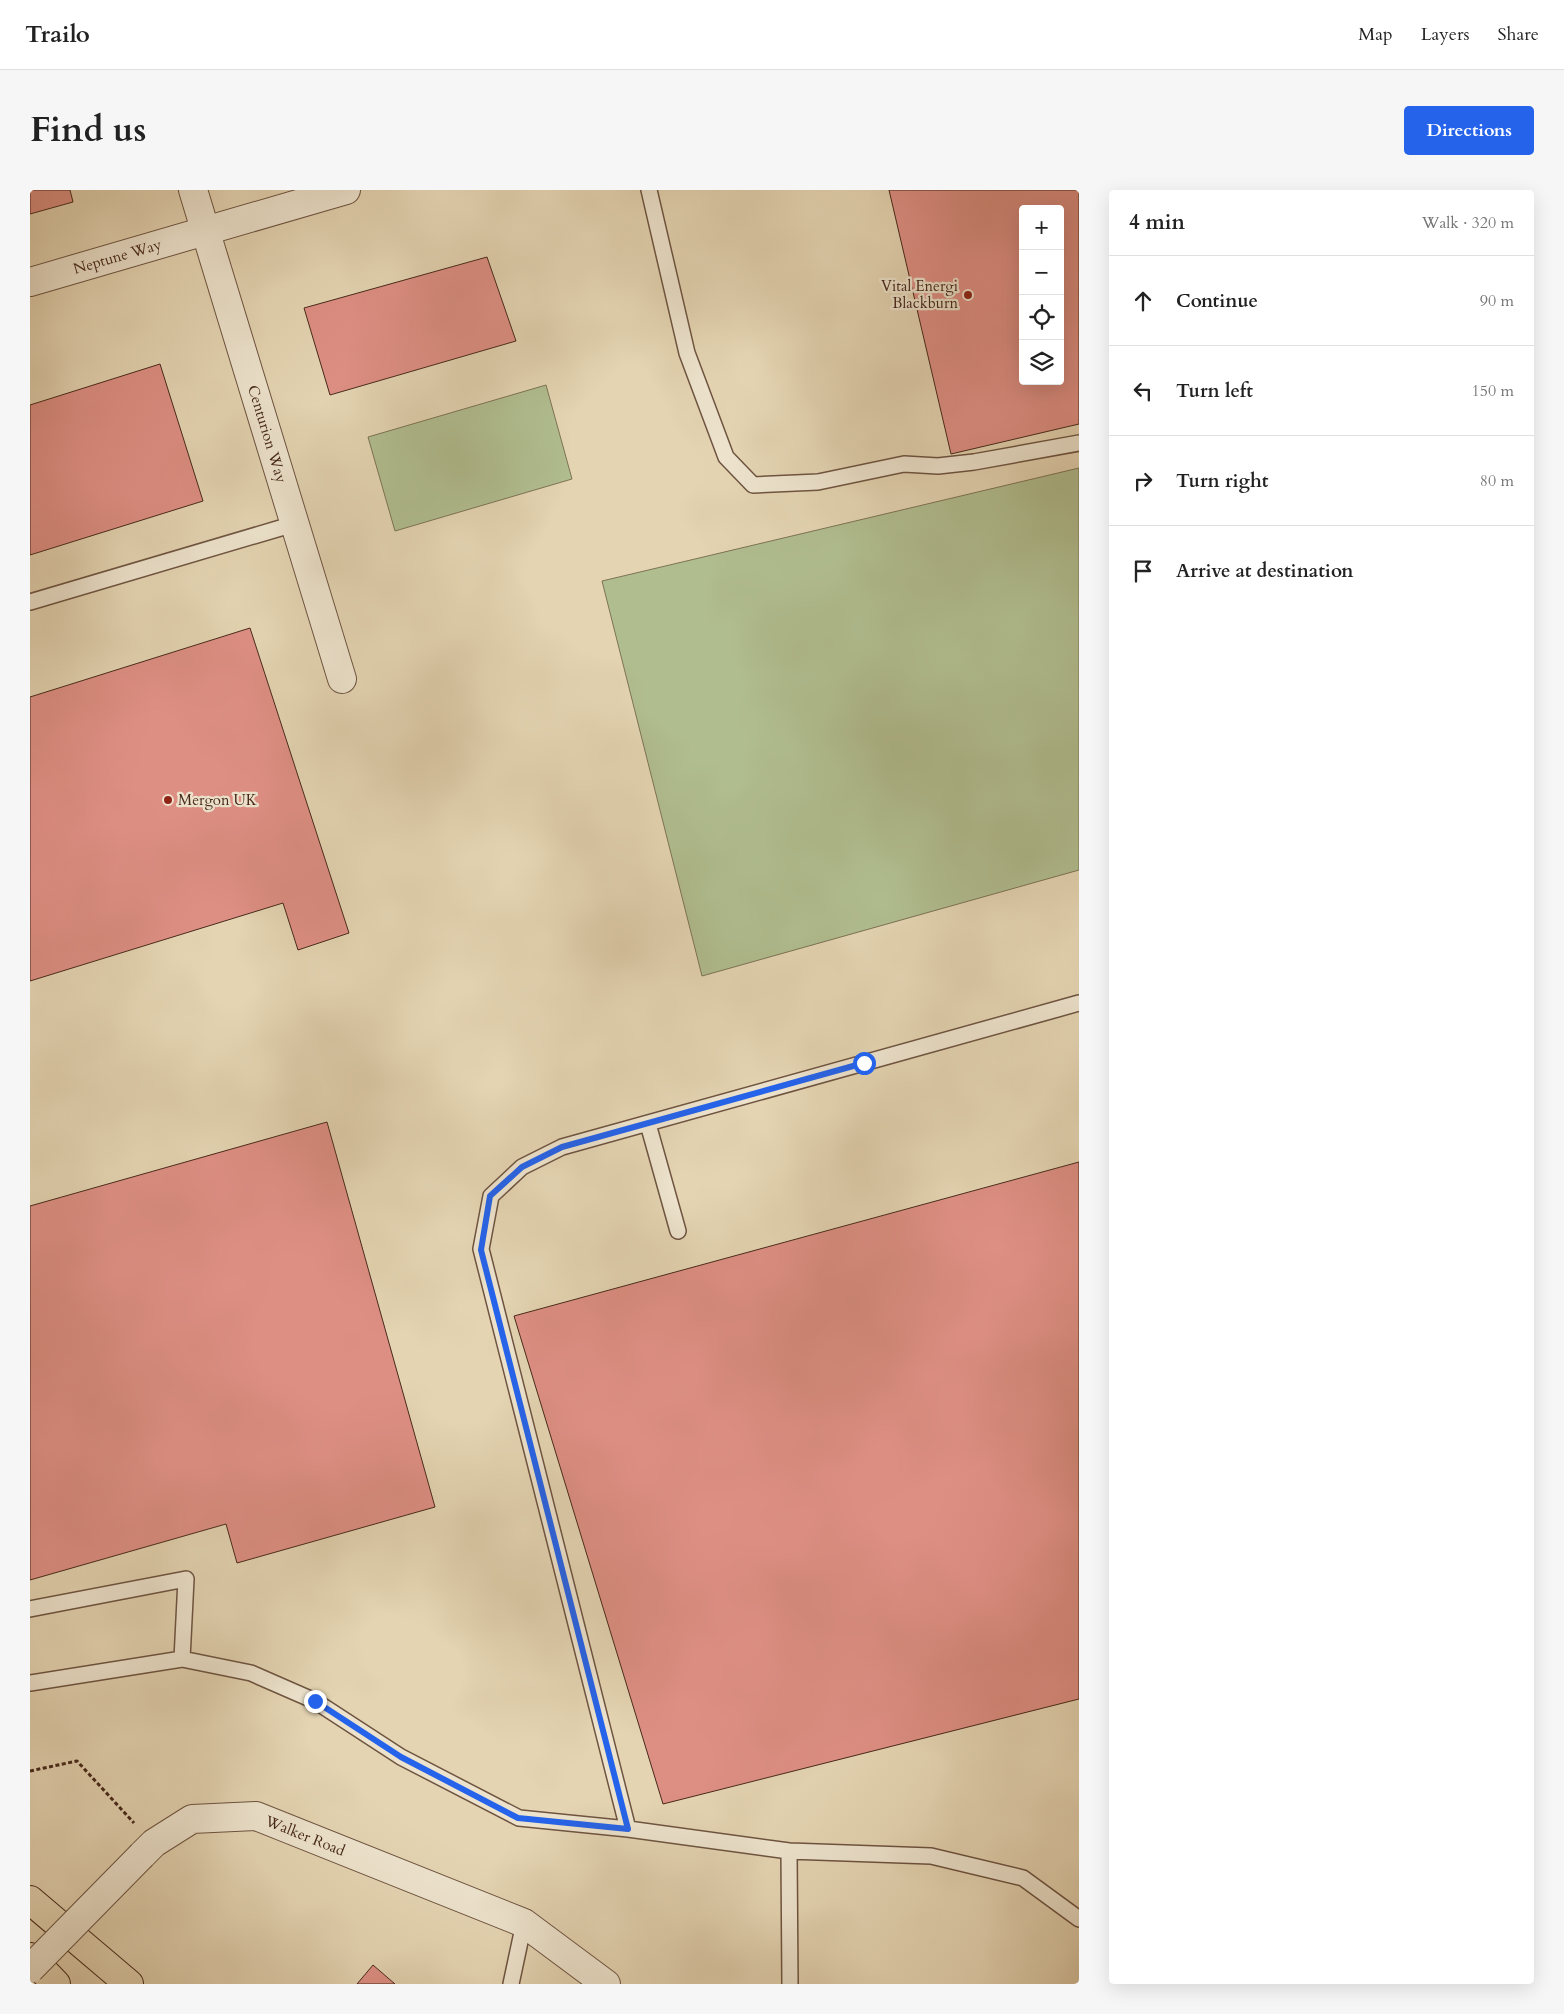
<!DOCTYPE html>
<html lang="en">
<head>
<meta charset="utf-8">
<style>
	body { margin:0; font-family:Cardo,serif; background:#f6f6f6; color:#222 }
	.controls { position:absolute; right:15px; top:15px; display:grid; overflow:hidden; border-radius:5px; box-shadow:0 5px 20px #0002 }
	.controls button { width:45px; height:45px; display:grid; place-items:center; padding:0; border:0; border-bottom:1px solid #e0e0e0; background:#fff; color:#222; font:25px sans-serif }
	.stop { position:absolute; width:15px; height:15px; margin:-11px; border:4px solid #2563eb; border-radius:50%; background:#fff }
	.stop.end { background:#2563eb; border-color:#fff; box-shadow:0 1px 5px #0008 }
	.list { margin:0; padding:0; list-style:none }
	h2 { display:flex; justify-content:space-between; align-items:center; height:65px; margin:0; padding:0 20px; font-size:21px }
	h2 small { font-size:16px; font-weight:400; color:#767676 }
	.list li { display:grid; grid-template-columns:32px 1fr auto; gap:15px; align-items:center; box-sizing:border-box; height:90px; padding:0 20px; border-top:1px solid #e0e0e0 }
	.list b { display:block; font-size:19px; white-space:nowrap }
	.list em { font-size:16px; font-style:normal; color:#767676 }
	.icon { flex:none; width:28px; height:28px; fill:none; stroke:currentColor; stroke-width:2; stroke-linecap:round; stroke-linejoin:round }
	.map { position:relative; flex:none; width:1049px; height:1794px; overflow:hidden; border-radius:5px }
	header { display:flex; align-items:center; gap:30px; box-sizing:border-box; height:70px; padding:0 25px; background:#fff; border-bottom:1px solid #e0e0e0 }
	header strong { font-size:24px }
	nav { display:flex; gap:28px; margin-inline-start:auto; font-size:18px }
	.intro { display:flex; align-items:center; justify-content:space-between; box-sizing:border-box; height:120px; padding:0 30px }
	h1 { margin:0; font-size:35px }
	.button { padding:12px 22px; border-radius:5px; background:#2563eb; color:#fff; font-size:18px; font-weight:700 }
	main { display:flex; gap:30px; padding:0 30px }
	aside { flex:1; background:#fff; border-radius:5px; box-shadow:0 5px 20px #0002 }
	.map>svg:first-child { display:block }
	.green { fill:#b0bd8f; stroke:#7c7355 }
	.building { fill:#de8f84; stroke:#47291b; fill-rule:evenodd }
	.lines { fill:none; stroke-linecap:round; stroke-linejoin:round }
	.service-casing { stroke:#6e5441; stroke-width:18 }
	.minor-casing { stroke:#6e5441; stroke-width:30 }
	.motorway-casing { stroke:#47291b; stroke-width:30 }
	.path { stroke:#47291b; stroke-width:3; stroke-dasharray:4 2.5; stroke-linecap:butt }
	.service { stroke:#ede3cd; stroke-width:15 }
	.minor { stroke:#ede3cd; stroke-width:28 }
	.motorway { stroke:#e4d4b2; stroke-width:28 }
	.minor-bridge-casing { stroke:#6e5441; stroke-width:30; stroke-linecap:butt }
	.minor-bridge { stroke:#ede3cd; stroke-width:28 }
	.route { stroke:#2563eb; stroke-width:6 }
	.poi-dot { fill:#8f2418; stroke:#ede3cd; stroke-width:2 }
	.labels { text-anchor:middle; stroke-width:4.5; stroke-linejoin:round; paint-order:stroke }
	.street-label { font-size:15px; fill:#47291b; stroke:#ede3cd }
	.poi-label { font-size:15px; fill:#47291b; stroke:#ede3cd; text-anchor:end }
</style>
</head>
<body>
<header>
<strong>Trailo</strong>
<nav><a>Map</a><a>Layers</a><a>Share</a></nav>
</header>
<div class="intro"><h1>Find us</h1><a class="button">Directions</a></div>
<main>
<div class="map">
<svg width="1049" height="1794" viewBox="0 0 1049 1794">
	<rect width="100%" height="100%" fill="#e4d4b2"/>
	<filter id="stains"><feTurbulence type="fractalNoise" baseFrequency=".004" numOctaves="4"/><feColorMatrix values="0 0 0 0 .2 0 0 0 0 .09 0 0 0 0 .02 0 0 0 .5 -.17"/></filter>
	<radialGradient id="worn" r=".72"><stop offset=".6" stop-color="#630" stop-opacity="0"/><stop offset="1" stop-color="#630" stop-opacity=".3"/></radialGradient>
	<path class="green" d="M516,195L542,289L365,341L338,247Z
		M1049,278V680L672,786L572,391Z"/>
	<path class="building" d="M0,0H40L43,12L0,24Z
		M859,0H1049V234L921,264ZM993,19H1030V191H993Z
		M457,67L486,151L300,205L274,118Z
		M130,174L173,311L0,365V215Z
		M220,438L319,743L268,760L253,713L0,791V507Z
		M297,932L405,1317L207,1373L196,1334L0,1390V1016Z
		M1049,972V1509L633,1614L484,1126Z
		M343,1775L365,1794H327Z"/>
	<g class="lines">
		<defs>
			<path id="service" d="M619,0L657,163L696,267L723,295L788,292L874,274L908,276L944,272L1049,253
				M0,412L264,334
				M618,934L648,1041
				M0,1419L156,1389L152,1469
				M0,1493L152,1469L221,1483L285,1511L371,1567L489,1628L598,1639L759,1661L760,1794
				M598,1639L451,1059L461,1006L492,977L532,957L1049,813
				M759,1661L901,1666L993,1688L1049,1729
				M481,1794L494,1733"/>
			<g id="minor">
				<path id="s1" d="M163,0L312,489"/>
				<path id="s2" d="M0,92L316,0"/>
				<path id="s3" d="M112,1665L124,1653L162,1629L226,1626L494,1733L576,1794"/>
			</g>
			<path id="motorway" d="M0,1710L99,1794
				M0,1767L26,1794"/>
		</defs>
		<use href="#service" class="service-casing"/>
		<use href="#minor" class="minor-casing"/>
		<use href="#motorway" class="motorway-casing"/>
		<path class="path" d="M0,1581L47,1571L104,1633"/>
		<use href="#service" class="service"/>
		<use href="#minor" class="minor"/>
		<use href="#motorway" class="motorway"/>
		<defs>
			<path id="minor-bridge" d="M0,1779L112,1665"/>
		</defs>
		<use href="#minor-bridge" class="minor-bridge-casing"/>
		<use href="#minor-bridge" class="minor-bridge"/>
	</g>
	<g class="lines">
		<path class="route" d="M285,1511L371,1567L488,1628L598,1639L451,1060L460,1006L492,977L532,957L834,873"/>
	</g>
	<g class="poi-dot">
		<circle cx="938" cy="105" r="5"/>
		<circle cx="138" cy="610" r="5"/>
	</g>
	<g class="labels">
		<g class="street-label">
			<text dy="5" stroke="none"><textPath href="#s2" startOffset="91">Neptune Way</textPath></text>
			<text dy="5" stroke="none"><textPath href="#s1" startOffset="255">Centurion Way</textPath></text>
			<text dy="5" stroke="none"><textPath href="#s3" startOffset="179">Walker Road</textPath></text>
		</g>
		<g class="poi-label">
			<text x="928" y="101">Vital Energi<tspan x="928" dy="17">Blackburn</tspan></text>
			<text x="148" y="615" text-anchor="start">Mergon UK</text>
		</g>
	</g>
	<rect width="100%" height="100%" filter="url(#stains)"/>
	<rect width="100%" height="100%" fill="url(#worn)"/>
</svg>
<div class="controls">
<button>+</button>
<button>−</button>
<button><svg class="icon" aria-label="locate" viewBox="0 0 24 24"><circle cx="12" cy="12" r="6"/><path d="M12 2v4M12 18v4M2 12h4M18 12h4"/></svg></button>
<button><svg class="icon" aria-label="layers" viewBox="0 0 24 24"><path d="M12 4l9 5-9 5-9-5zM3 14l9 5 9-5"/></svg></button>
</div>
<div class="stop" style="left:834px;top:873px"></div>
<div class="stop end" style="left:285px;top:1511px"></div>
</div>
<aside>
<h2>4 min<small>Walk · 320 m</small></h2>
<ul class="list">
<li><svg class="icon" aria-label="ahead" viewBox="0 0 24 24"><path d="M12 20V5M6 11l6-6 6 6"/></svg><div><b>Continue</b></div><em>90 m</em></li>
<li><svg class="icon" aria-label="left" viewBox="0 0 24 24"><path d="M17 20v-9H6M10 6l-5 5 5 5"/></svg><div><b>Turn left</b></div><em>150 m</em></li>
<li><svg class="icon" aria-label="right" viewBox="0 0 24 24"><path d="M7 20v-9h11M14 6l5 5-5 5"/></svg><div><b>Turn right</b></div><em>80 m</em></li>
<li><svg class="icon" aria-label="arrive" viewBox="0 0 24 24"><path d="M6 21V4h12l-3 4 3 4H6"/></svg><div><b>Arrive at destination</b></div></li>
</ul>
</aside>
</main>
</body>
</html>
